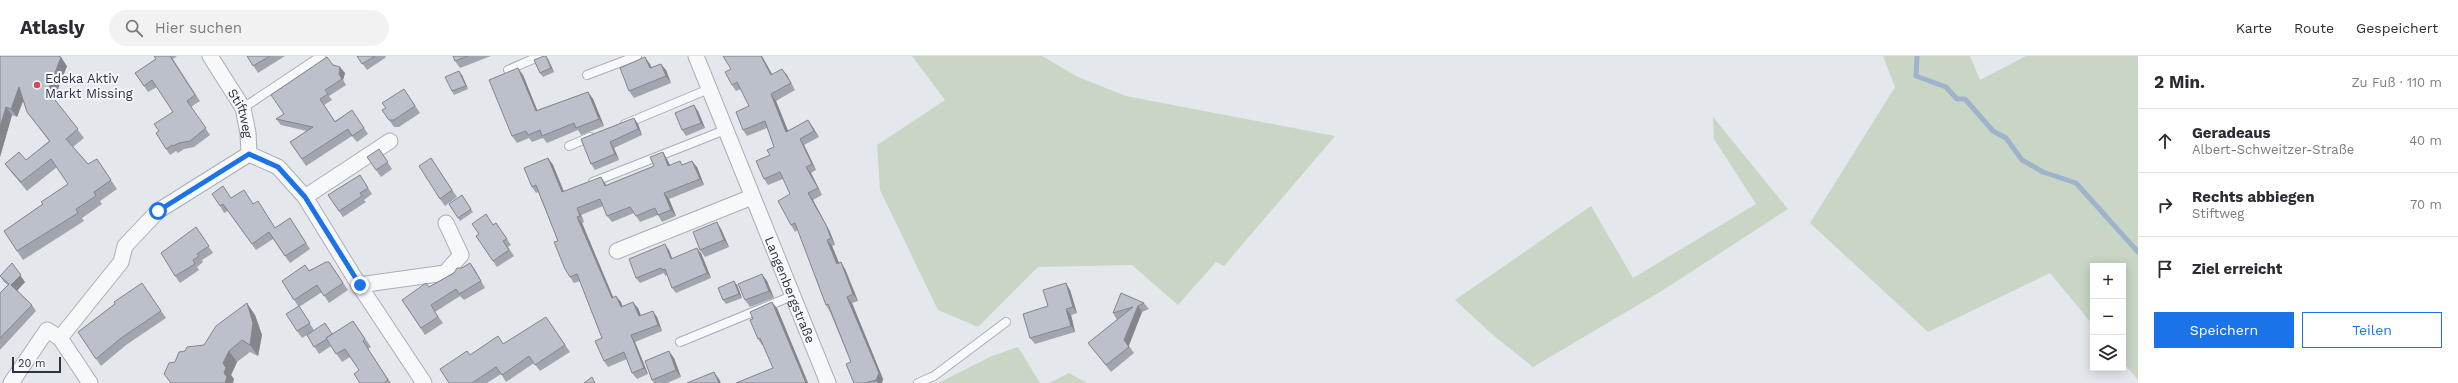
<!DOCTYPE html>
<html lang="de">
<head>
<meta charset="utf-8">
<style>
	body { margin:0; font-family:"Work Sans",sans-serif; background:#f2f2f3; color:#2b2b33 }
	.controls { position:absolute; right:12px; bottom:12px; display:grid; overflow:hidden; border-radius:0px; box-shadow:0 2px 10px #0003 }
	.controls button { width:36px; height:36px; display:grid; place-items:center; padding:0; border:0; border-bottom:1px solid #e1e1e2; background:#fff; color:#2b2b33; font:20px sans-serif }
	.scale { position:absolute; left:12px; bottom:10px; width:49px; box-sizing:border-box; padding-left:4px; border:2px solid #2b3445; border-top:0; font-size:11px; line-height:14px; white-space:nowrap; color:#2b3445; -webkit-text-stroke:3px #f4f6f9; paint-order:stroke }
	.stop { position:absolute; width:12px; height:12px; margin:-9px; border:3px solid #1a73e8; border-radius:50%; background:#fff }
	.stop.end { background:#1a73e8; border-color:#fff; box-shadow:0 1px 4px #0008 }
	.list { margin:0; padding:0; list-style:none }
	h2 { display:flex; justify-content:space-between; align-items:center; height:52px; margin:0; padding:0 16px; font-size:17px }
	h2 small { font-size:13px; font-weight:400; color:#7c7c81 }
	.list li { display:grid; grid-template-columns:26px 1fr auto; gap:12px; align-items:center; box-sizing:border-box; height:64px; padding:0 16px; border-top:1px solid #e1e1e2 }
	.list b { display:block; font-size:15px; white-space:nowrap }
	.list p { margin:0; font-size:13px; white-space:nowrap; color:#7c7c81 }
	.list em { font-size:13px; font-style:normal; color:#7c7c81 }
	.actions { display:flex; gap:8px; padding:12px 16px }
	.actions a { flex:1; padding:9px 0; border:1px solid #1a73e8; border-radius:0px; text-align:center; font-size:14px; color:#1a73e8 }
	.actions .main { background:#1a73e8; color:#fff }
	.icon { flex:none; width:22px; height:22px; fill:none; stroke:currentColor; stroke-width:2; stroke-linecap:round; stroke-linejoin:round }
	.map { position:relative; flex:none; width:2138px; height:327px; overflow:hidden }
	header { display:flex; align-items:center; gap:24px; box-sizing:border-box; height:56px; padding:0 20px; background:#fff; border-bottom:1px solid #e1e1e2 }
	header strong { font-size:19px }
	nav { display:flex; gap:22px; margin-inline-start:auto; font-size:14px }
	.search { width:280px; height:36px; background:#f2f2f3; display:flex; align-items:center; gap:10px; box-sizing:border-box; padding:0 14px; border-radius:22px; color:#7c7c81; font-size:15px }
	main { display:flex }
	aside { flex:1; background:#fff }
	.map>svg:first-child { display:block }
	.green { fill:#c9d6c5 }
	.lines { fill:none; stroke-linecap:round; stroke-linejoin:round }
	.stream { stroke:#9fb4cc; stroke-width:5 }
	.service-casing { stroke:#a9aeb7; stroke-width:10 }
	.minor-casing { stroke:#a9aeb7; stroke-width:17 }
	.service { stroke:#f7f8fa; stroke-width:8 }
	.minor { stroke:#f7f8fa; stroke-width:15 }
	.wall { fill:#a1a5ae }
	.shaded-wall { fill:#83868d }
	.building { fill:#bbc0ca; stroke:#83868d }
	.route { stroke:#1a73e8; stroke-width:5 }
	.poi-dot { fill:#d1495b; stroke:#f4f6f9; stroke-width:1.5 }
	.labels { text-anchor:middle; stroke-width:4; stroke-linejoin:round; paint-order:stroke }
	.poi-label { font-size:13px; fill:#2b3445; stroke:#f4f6f9; text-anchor:start }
	.street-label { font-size:13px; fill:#2b3445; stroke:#f4f6f9 }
</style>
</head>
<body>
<header>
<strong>Atlasly</strong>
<div class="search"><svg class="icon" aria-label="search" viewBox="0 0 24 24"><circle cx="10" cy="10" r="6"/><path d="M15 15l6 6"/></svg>Hier suchen</div>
<nav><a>Karte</a><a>Route</a><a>Gespeichert</a></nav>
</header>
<main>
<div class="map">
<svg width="2138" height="327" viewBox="0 0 2138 327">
	<rect width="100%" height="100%" fill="#e4e7ec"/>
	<path class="green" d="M912,0H1042L1078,21L1126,40L1335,80L1224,210L1216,206L1178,249L1132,209L1038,211L978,271L938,254L880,134L877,89L945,44Z
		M1883,0H1970L1980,24L2026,0H2138V324L2123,306V210H2093V269L2050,217L1928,276L1810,167L1895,31Z
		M1713,61L1788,153L1660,236L1533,311L1493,279L1455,244L1591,150L1633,222L1756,148L1714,83Z
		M1018,291L1040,327H938L992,300Z
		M1069,317L1087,327H1049Z"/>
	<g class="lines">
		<path class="stream" d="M1917,0L1916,20L1946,31L1957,43H1965L1993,75L2006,82L2022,104L2043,116L2076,127L2138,196"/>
		<defs>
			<path id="service" d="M508,14L540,0
				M587,19L637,0
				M243,52L321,0
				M625,68L709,33
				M569,90L590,81
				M593,126L725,74
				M680,286L792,240
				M918,327L934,320L1006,266"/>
			<g id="minor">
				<path id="s1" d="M210,0L243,52L248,77L249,98L278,111L305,141L359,229L424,327"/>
				<path id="s2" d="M696,0L828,327"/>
				<path d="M305,141L390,85"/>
				<path d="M617,195L752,141"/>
				<path d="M359,229L445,217L461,199L446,167"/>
				<path d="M60,282L90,327"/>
				<path d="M11,327L47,274L60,282L121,206L125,190L158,155L249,98"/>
			</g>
		</defs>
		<use href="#service" class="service-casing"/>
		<use href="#minor" class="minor-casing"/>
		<use href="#service" class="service"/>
		<use href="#minor" class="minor"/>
	</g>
	<path class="wall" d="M0,0L67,10L54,43L84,82L73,91L88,108L97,103L117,133L100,145L102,148L82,162L84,165L23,204L4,175L43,148L68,128L57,111L27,135L11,116L5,108L26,104L49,85L27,56L23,44L17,61L12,59L0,101Z
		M154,0H177L173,3L200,45L191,51L210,79L194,91L184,93L178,97L176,95L170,99L166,93L159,75L173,56L157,31L148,36L135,17L156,3Z
		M247,0H285L258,17Z
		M357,0H386L385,2L367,14Z
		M453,0H491L460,12L455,5Z
		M548,3L554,16L543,21L540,17Z
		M650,8L652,12L666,14L671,27L634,42L629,35Z
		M333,9L345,17L343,24L346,29L329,40L332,44L324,49L335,65L352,54L368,78L357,86L352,80L306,110L290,86L307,75L281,69L276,63L284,58Z
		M731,13L772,19H787L795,34L776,45L788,75L808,64L819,81L804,89L816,114L811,117L822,139L813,144L830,176L835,189L832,190L839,207L845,213L858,245L852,247L883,323L882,327H854L851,306L830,256L826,249L798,174L795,176L791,169L790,138L783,123L768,129L764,123L770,99L774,91L767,72L747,80L743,74L749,50L741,33L736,35L732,29Z
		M462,19L468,33L454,39L452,35Z
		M523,19L537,54L588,36L593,43L604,70L581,79L578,74L547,87L543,82L532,86L529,82L517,87L512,80Z
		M404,33L420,57L399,71H394L382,54L386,52Z
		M698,55L705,72L686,80L682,74Z
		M634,62L638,68L642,79L614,92L619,104L595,114L591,108L581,83Z
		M379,93L392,113L381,121L376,114Z
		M663,96L667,103L670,109H683L697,111L704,129L669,143L676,160L662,166L658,159L640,166L634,157L612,166L607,160L603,150L581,159L584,166L582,167L613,241L621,246L622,250L638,252L641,260L657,261L662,275L635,286L648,318L637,323L632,317L627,303L608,311L604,305L602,282L580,225L574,227L570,221L558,185L538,136L536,137L532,131L548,102L553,109L564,135L605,127L606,129L654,110Z
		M431,102L457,141L445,150L440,143Z
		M360,119L372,138L364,144L366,146L343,161L328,139Z
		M462,139L473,156L460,165L449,148Z
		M231,142L254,148L275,172L290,162L310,193L290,207L273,183L256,194L228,155L224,157L220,150Z
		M496,167L511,189L508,191L514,200L497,211L476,180Z
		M196,171L213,197L202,204L203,206L197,211L199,214L180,227L175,220Z
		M721,173L729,191L705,201L700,194Z
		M669,194L672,202L701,197L711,222L676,237L672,232L667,219L665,220L664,217L640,227L636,222Z
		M329,206L348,234L329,247L322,236L299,251L314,274L332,278L353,265L371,291L368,293L391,327H360L359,314L350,301L342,306L331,290L319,298L307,279L302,282L297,275L298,250L282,225Z
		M470,207L475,214L485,232L464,244L460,240L435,256L443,267L425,279L402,244L429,231Z
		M0,220L25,226L17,234L32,249L36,255L0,294V237L8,229L4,226Z
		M767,225L774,242L750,251L745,244Z
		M142,227L166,262L126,289L101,310L78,276Z
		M737,229L742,242L726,248L723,244Z
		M1070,234L1077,257L1071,259L1075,276L1035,288L1030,282Z
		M1144,247L1149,253L1142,256L1129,290L1134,297L1111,316L1088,287L1117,264L1113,257Z
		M777,252L808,327H736L773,312L763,289H762L758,283Z
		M255,259L262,279L258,300L250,296L237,306L231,319L234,323L175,306L185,295L204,289Z
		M551,268L570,296L540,315L534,307L506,326L501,318L487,327H449L470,299L504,288Z
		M674,302L681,321L667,327H654L652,324Z"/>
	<path class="shaded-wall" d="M546,0L548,3L554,16L551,12Z
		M761,0H762L776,25L771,19Z
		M61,1L67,10L54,43L48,35Z
		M645,1L650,8L654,19L650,12Z
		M661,8L666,14L671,27L666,20Z
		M340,11L345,17L343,24L346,29L339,18Z
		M518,12L523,19L540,61L536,55Z
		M782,13L787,19L795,34L791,27Z
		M459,15L462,19L468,33L466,30Z
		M19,31L25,40L17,61L11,53Z
		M588,36L593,43L604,70L599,63Z
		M771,38L776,45L791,82L786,76Z
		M694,49L698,55L705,72L701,67Z
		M6,51L12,59L0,101V71Z
		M634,62L638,68L642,79L638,73Z
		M808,64L812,70L819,81L814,75Z
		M800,83L804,89L816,114L812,108Z
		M610,86L614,92L619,104L615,98Z
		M663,96L667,103L673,116L668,110Z
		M548,102L553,109L566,142L562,136Z
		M692,105L697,111L704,129L700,123Z
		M806,111L811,117L822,139Z
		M601,121L605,127L609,136L605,130Z
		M664,137L669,143L676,160L671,154Z
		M808,137L813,144L830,176L835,189L831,182Z
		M577,152L581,159L584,166L580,160Z
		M577,161L582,167L616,248L612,242Z
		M717,166L721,173L729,191L724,184Z
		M827,184L832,190L842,214L837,208Z
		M665,188L669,194L674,208L671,203Z
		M697,192L701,197L711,222L707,217Z
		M841,206L845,213L858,245L853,238Z
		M12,207L25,226L16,236L11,229Z
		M470,207L475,214L485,232L481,225Z
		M762,218L767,225L774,242L769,235Z
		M734,225L737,229L742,242L739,238Z
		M1066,227L1070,234L1077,257L1073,251Z
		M616,240L621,246L625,257L621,251Z
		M847,241L852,247L883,323L882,327H878L876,324Z
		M633,246L638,252L644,267L639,260Z
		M772,246L777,252L808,327H806Z
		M247,247L255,259L262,279L258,300L250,289Z
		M1138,250L1142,256L1128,291L1124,284Z
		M1066,253L1071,259L1075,276L1071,270Z
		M653,255L657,261L662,275L658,269Z
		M631,279L635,286L648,318L644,312Z
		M229,295L237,306L231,319L234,323L233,327H225L223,307Z
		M669,295L674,302L681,321L676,314Z
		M714,316L719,323L721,327H719Z"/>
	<path class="building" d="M0,0H58L61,1L48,35L78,73L66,83L88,108L97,103L111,124L94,136L96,140L76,153L78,157L17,195L4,175L43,148L41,146L68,128L51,103L21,126L5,108L19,96L26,104L50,85L27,56L19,31L11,53L6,51L0,71Z
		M154,0H170L195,39L187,45L206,72L190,85L179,87L173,90L172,89L166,93L156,77L159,75L154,68L173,56L152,24L144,30L135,17L156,3Z
		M247,0H270L253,10Z
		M357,0H375L362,8Z
		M453,0H468L455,5Z
		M544,0H546L551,12L540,17L534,4Z
		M723,0H761L771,19L782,13L791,27L771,38L786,76L808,64L814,75L800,83L812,108L806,111L818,132L808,137L826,169L831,182L827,184L837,208L841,206L853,238L847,241L879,317L876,324L865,327H854L846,308L851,306L828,248L826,249L795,167L791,169L778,145L790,138L780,116L764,123L756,105L770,99L767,94L774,91L765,65L743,74L736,56L749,50L737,26L732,29L725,16L731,13Z
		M327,1L333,9L340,11L339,18L342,23L325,34L328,38L320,43L335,66L352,54L364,72L352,80L348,73L302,103L290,86L313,71L276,63L284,58L271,39Z
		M645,1L650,12L661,8L666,20L629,35L620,12Z
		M518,12L536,55L588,36L599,63L576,72L574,67L542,80L540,74L528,79L526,75L512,80L489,24Z
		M459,15L466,30L452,35L445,21Z
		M404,33L415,50L394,64H389L382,54L386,52L382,47Z
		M694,49L701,67L682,74L675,57Z
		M634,62L638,73L610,86L615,98L591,108L581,83Z
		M379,93L388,106L376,114L367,101Z
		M663,96L668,110L680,105L682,109L692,105L700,123L664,137L671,154L658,159L655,152L636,160L630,151L607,160L600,143L577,152L580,160L577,161L612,242L616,240L621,251L633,246L639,260L653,255L658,269L631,279L644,312L632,317L624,296L604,305L595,285L602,282L577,218L570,221L565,213L554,186L558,185L536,129L532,131L524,112L548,102L562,136L601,121L605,130L654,110L650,101Z
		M431,102L452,134L440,143L419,110Z
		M360,119L368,132L360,137L362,140L339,155L328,139Z
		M223,130L231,142L244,134L253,148L258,145L275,172L290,162L306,187L285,200L269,176L252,188L223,148L220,150L212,138Z
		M462,139L471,153L458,162L449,148Z
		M486,158L493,169L496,167L507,183L503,185L509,194L493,205L476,180L479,178L472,168Z
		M717,166L724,184L700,194L693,176Z
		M196,171L209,190L197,198L199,200L193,204L195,208L175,220L161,197Z
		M665,188L671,203L697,192L707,217L672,232L665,213L662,214L661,212L636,222L629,203Z
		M326,206H329L343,227L324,240L317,229L294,244L282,225L305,209L309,215Z
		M12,207L21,219L11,229L32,249L0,282V237L9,228L0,220Z
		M470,207L481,225L459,238L456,233L431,249L438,261L421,272L402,244L426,227L429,231L454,217L457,212H462Z
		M762,218L769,235L745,244L738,228Z
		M734,225L739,238L723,244L718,232Z
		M142,227L161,255L121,282L96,303L78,276L115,248L114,246Z
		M1066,227L1073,251L1066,253L1071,270L1030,282L1023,258L1048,250L1043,234Z
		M1121,237L1144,247L1138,250L1124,284L1129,291L1106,309L1088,287L1133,251L1113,257Z
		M772,246L806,327H736L773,312L760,282L758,283L750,264L753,263L750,256Z
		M247,247L253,267L250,289L242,284L229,295L223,307L226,312L224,317L227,321L225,327H171L164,318L169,307L175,306L179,296L185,295L187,291L204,289L216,270Z
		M299,250L310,267L297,275L286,258Z
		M546,261L565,289L535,309L529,300L502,319L496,311L472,327H449L440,313L467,295L470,299L498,280L503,288Z
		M353,265L365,283L363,285L388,324L384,327H360L354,318L359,314L345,293L336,298L326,282Z
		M325,267L332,278L326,282L327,283L314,291L307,279Z
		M669,295L676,314L652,324L645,305Z
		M714,316L719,327H687Z
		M592,321L595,327H584Z"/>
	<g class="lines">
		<path class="route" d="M158,155L249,98L278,111L305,141L360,229"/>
	</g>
	<circle class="poi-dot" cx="37" cy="29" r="4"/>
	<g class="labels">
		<g class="poi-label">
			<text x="45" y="27">Edeka Aktiv<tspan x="45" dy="15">Markt Missing</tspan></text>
		</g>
		<g class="street-label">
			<text dy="5" stroke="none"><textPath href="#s1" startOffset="66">Stiftweg</textPath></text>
			<text dy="5" stroke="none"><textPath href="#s2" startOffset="252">Langenbergstraße</textPath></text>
		</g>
	</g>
</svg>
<div class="controls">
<button>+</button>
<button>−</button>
<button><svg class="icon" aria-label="layers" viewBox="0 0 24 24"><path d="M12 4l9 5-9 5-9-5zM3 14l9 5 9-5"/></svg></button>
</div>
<div class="scale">20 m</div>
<div class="stop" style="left:158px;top:155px"></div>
<div class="stop end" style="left:360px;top:229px"></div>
</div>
<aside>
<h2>2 Min.<small>Zu Fuß · 110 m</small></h2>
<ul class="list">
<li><svg class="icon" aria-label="ahead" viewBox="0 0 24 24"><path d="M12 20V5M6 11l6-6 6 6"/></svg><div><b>Geradeaus</b><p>Albert-Schweitzer-Straße</p></div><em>40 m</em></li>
<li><svg class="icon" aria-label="right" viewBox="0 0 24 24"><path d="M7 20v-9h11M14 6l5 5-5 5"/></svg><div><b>Rechts abbiegen</b><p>Stiftweg</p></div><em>70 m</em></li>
<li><svg class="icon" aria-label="arrive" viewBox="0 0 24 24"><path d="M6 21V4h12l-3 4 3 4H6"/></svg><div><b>Ziel erreicht</b></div></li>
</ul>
<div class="actions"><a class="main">Speichern</a><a>Teilen</a></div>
</aside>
</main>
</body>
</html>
